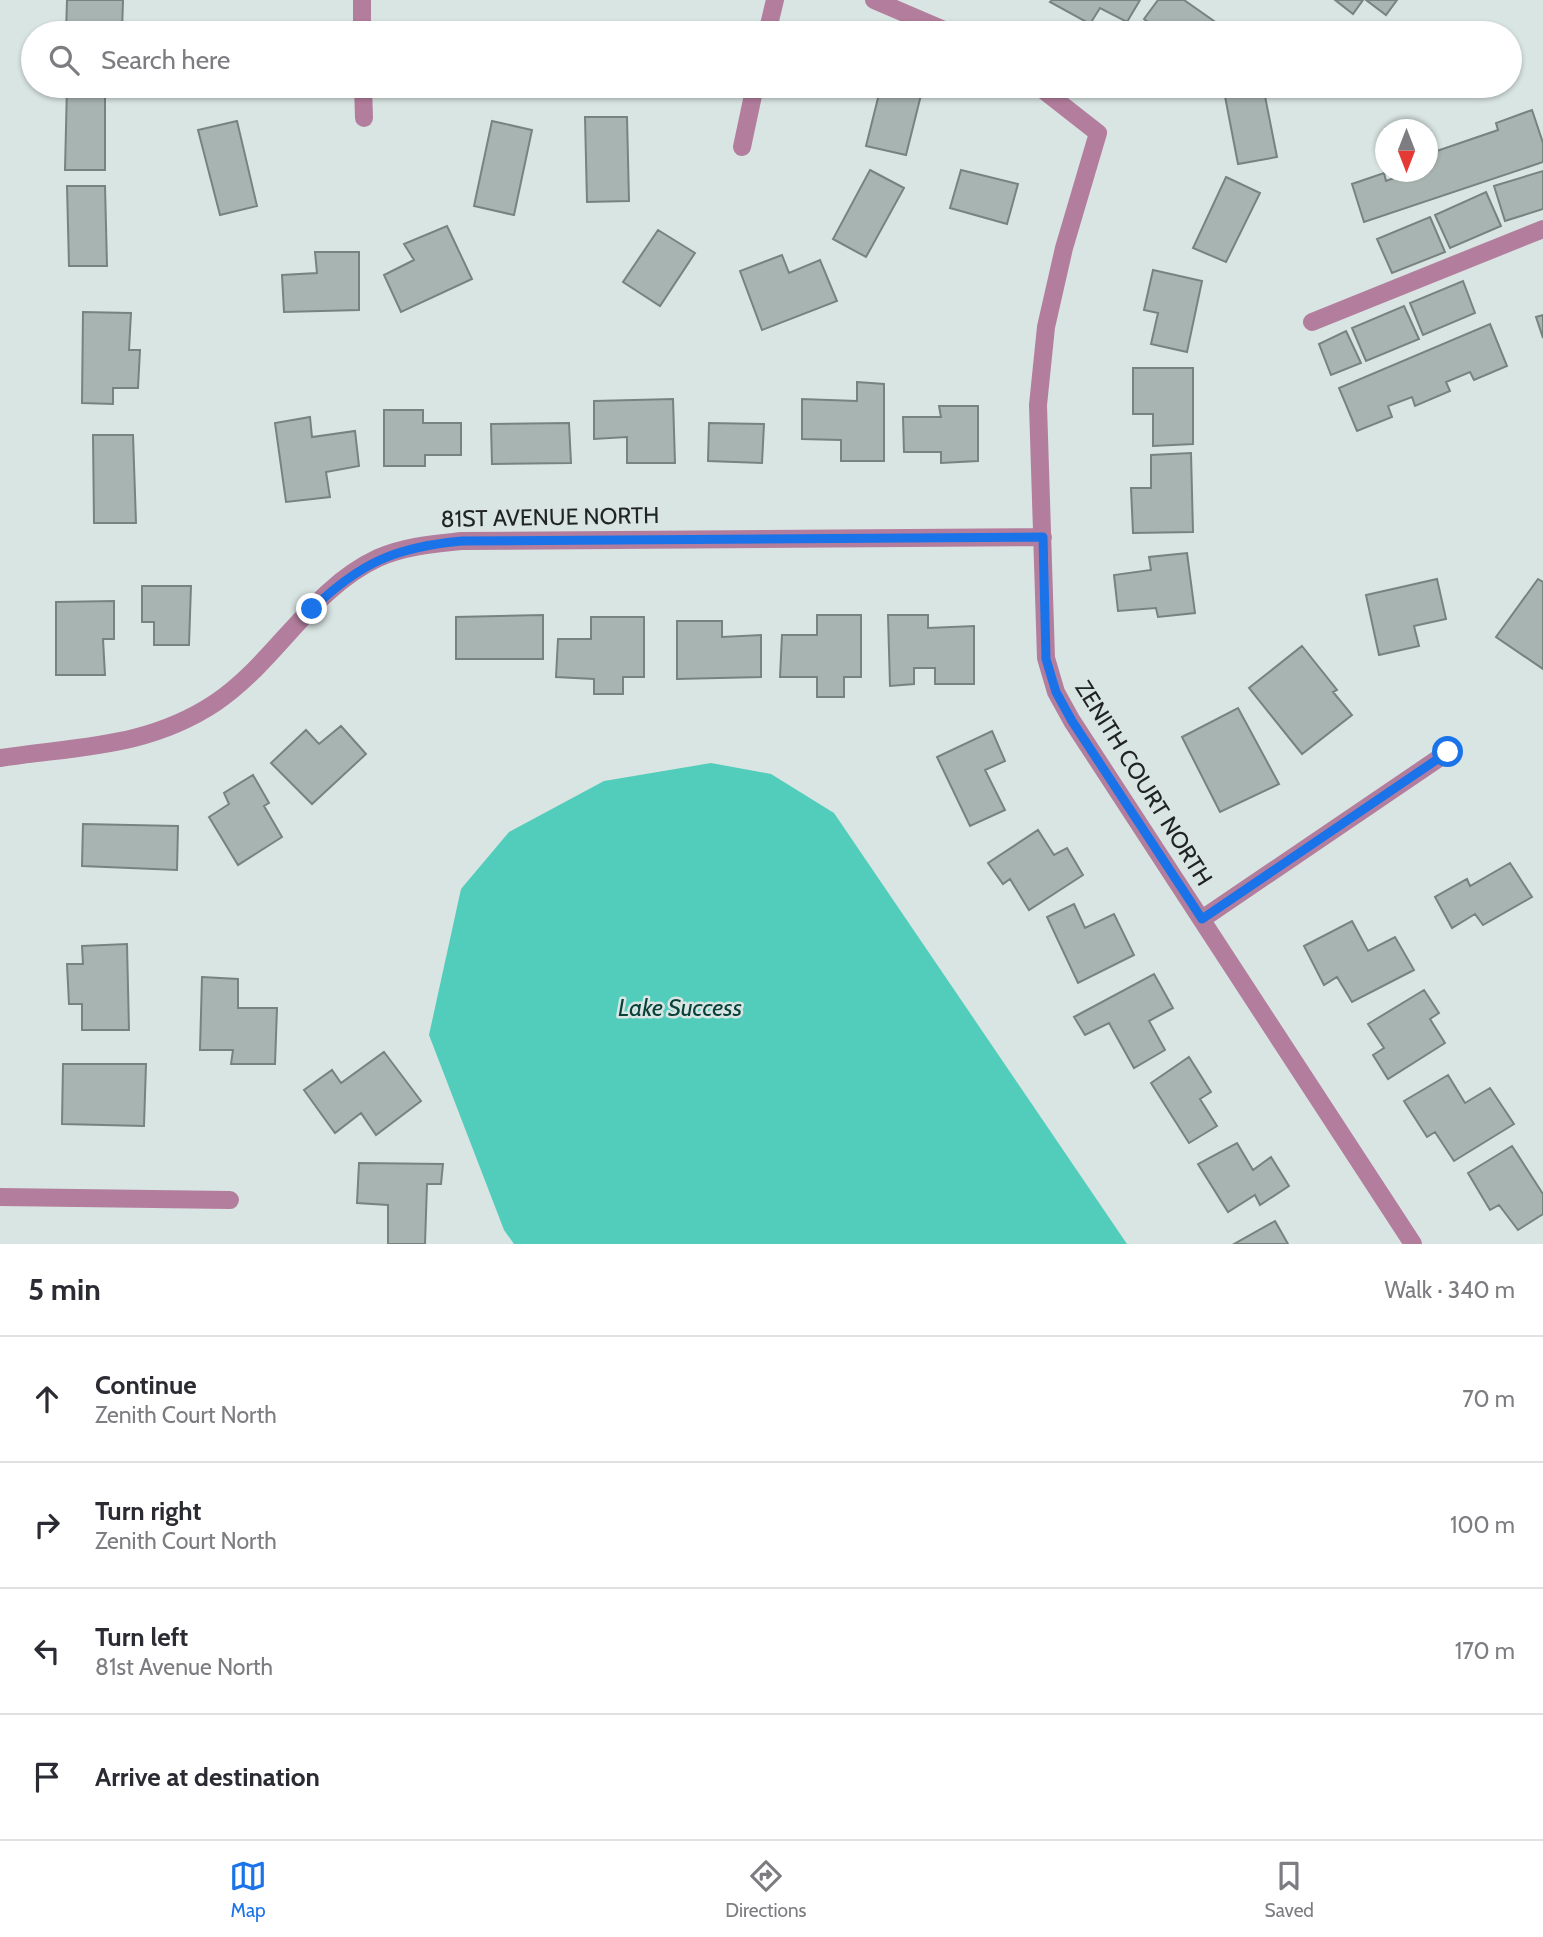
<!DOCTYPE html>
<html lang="en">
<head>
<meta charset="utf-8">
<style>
	body { margin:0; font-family:Cabin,sans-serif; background:#f7f7f7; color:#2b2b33 }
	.compass { position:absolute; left:1375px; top:119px; width:63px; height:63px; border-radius:50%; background:#fff; box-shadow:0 2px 5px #0004; rotate:180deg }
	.stop { position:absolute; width:21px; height:21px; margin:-16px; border:5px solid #1a73e8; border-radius:50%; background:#fff }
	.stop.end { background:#1a73e8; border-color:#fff; box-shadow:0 2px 7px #0008 }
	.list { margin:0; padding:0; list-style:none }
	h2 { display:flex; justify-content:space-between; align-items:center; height:91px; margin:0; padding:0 28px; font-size:30px }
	h2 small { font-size:23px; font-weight:400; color:#7c7c81 }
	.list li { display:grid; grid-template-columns:46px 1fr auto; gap:21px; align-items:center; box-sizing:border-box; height:126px; padding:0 28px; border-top:2px solid #e1e1e2 }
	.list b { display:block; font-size:26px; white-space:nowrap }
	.list p { margin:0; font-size:23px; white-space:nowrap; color:#7c7c81 }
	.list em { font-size:23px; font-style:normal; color:#7c7c81 }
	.icon { flex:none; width:38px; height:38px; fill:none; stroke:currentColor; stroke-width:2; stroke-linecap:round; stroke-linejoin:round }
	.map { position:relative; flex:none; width:1543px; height:1244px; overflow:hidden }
	.search { position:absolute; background:#fff; box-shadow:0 2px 5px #0004; left:21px; right:21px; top:21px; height:77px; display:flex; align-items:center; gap:18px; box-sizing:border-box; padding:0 24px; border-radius:38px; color:#7c7c81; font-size:26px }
	.sheet { height:595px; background:#fff }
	nav { display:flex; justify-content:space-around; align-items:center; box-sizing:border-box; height:98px; border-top:2px solid #e1e1e2; background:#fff; font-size:19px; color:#7c7c81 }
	nav a { display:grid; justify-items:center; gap:4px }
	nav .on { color:#1a73e8 }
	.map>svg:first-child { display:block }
	.water { fill:#52cdbb }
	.building { fill:#a8b4b1; stroke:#788380; stroke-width:2 }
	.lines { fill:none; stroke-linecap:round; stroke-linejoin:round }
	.minor { stroke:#b37e9d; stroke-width:18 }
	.route { stroke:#1a73e8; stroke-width:9 }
	.labels { text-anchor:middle; stroke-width:5; stroke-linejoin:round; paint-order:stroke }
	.street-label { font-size:23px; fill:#202423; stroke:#d9e5e3 }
	.water-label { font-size:24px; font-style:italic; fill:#08413a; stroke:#d9e5e3 }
</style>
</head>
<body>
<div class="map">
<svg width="1543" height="1244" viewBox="0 0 1543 1244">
	<rect width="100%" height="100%" fill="#d9e5e3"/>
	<path class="water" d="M711,763L771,774L834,813L1127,1244H514L504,1230L429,1035L461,889L509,832L604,781Z"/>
	<path class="building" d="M67,0H123L122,31L133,33H66Z
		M1052,0H1140L1127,22L1100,8L1090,24L1050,2Z
		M1158,0H1184L1231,33H1163L1144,19Z
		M1335,0H1363L1353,14Z
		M1366,0H1397L1386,15Z
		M235,22L271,24V33H233Z
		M525,22V33H459V24Z
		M593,28H634L635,33H593Z
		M67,86H105V170H65Z
		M202,86H246V88H202Z
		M594,86H636V90H594Z
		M881,86L921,95L906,155L866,146Z
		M1223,86H1263L1277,157L1238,164Z
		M1532,110L1543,143V162L1364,222L1352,184L1384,173L1386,181L1411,172H1428V154L1498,130L1496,123Z
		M585,117H627L629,201L587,202Z
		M237,121L257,206L220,215L198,130Z
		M492,121L532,130L514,215L474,206Z
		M870,170L904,188L866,257L833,239Z
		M961,170L1018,184L1007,224L950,208Z
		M1543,171V209L1505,221L1494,186Z
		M1226,177L1260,193L1226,262L1193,248Z
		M67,186H105L107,266H69Z
		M1486,192L1501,226L1450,248L1435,215Z
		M1430,217L1445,252L1392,273L1377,239Z
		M447,226L472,279L401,312L384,275L414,260L404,244Z
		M658,230L695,253L660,306L623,282Z
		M315,252H359V310L284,312L282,275L317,273Z
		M782,255L789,273L820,260L837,301L762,330L740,271Z
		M1153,270L1202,281L1187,352L1151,344L1158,313L1144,310Z
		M1463,281L1475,313L1423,335L1410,303Z
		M1404,306L1419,339L1366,361L1352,328Z
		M83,312L131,313L129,350H140L138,388H113V404L82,403Z
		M1543,315V338L1536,317Z
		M1490,324L1507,366L1474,380L1470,372L1446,382L1450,391L1415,406L1412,397L1388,406L1392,417L1357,431L1339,388Z
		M1346,331L1361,363L1331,375L1319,344Z
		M1133,368H1193V444L1153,446V414H1133Z
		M857,382L884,384V461H841V440L802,439V399L857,401Z
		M673,399L675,463H627V437L594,439V401Z
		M939,406H978V461L941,463V452H904L903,417H941Z
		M384,410H423V423H461V455H425V466H384Z
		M310,417L312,437L355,431L359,466L326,472L330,497L286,502L275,423Z
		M569,423L571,463L492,464L491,424Z
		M709,423L764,424L762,463L708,461Z
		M93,435H133L136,523H94Z
		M1191,453L1193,532L1133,533L1131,488H1151V455Z
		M1187,553L1195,613L1158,617L1156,608L1118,611L1114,575L1151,570L1149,557Z
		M1437,579L1446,619L1414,626L1419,646L1379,655L1366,595Z
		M1538,579L1543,582V669L1496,637Z
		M142,586H191L189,645H154V622H142Z
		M114,601V639H103L105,675H56V602Z
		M543,615V659H456V617Z
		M817,615H861V677H844V697H817V677H780L782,635H817Z
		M888,615H928V628L974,626V684H935V668H914V684L890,686Z
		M591,617H644V677H623V694H594V679L556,677L558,639H591Z
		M677,621H722V637L761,635V677L677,679Z
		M1302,646L1337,690L1333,692L1352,715L1302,754L1249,688Z
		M1238,708L1279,784L1220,812L1182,737Z
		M341,726L366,754L312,804L271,763L306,730L319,744Z
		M992,731L1005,761L985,770L1005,810L970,826L937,757Z
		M253,775L269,803L264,806L282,837L238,865L209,817L229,804L224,793Z
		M83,824L178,826L177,870L82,866Z
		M1038,830L1054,855L1067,848L1083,875L1029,910L1010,879L1003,884L988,863Z
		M1510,863L1532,897L1483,925L1475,914L1452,928L1435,897L1467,879L1470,886Z
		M1074,904L1085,928L1114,914L1134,955L1078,983L1047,917Z
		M1352,921L1368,951L1395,937L1414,970L1352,1002L1337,977L1324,985L1304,946Z
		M127,944L129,1030H82V1004H69L67,964H83L82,946Z
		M1154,974L1173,1008L1149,1021L1165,1050L1134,1068L1109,1023L1085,1035L1074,1017Z
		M202,977L238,979V1008H277L275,1064H231L233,1050H200Z
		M1424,990L1439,1013L1430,1019L1445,1043L1388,1079L1373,1055L1384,1048L1368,1024Z
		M384,1052L421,1101L376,1135L361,1113L335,1133L304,1090L332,1070L341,1083Z
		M1189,1057L1211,1092L1200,1099L1217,1126L1189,1143L1151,1083Z
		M63,1064H146L144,1126L62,1124Z
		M1448,1075L1465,1103L1490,1088L1514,1124L1454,1161L1435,1132L1427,1137L1404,1101Z
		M1237,1143L1253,1170L1271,1157L1289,1186L1260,1205L1255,1195L1228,1212L1198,1164Z
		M1512,1146L1543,1194V1214L1518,1230L1499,1205L1490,1210L1468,1173Z
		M359,1163L443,1164L441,1184H427L425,1244H388V1205L357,1203Z
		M1275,1221L1288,1244H1234Z"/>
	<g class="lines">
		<path class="minor" d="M362,0V33
			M874,0L951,33
			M767,33L775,0
			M363,86L364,118
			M1038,86L1098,133L1064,248L1046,327L1038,405L1046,658L1056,692L1072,721L1413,1244
			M742,147L755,86
			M1312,322L1543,229
			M0,758C78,746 147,748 215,703C276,662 311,589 378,558C405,546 434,544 462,541L1043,537
			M1202,919L1448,752
			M0,1197L230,1200"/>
	</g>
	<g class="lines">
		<path class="route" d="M312,609C360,563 395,547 462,541L1043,537L1046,659L1056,692L1072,721L1202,919L1448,752"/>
	</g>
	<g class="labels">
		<g class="street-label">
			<text transform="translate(550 517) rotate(-1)" y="8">81ST AVENUE NORTH</text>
			<text transform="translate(1144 783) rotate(58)" y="8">ZENITH COURT NORTH</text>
		</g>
		<g class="water-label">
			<text x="680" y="1016">Lake Success</text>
		</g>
	</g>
</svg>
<svg class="compass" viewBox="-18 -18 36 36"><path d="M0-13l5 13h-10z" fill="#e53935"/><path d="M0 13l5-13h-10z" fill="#7c7c81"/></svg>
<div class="stop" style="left:1448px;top:752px"></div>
<div class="stop end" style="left:312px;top:609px"></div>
<div class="search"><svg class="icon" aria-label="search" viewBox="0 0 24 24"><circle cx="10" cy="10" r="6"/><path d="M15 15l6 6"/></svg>Search here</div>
</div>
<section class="sheet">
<h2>5 min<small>Walk · 340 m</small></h2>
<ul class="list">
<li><svg class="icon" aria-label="ahead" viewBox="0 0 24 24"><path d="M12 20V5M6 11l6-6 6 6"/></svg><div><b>Continue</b><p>Zenith Court North</p></div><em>70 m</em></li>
<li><svg class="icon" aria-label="right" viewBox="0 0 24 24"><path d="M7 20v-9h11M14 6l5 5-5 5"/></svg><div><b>Turn right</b><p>Zenith Court North</p></div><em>100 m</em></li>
<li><svg class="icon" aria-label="left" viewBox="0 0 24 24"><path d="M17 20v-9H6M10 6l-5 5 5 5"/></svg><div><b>Turn left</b><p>81st Avenue North</p></div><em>170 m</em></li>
<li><svg class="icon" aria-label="arrive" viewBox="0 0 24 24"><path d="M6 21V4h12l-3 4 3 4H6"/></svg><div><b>Arrive at destination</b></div></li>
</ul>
</section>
<nav>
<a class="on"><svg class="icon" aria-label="map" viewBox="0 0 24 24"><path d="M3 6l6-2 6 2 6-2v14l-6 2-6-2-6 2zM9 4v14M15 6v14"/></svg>Map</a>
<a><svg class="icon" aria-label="directions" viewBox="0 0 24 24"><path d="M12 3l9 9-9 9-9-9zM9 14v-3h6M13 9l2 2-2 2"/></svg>Directions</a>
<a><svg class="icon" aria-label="saved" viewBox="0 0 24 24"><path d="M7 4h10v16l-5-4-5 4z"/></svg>Saved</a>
</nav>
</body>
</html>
